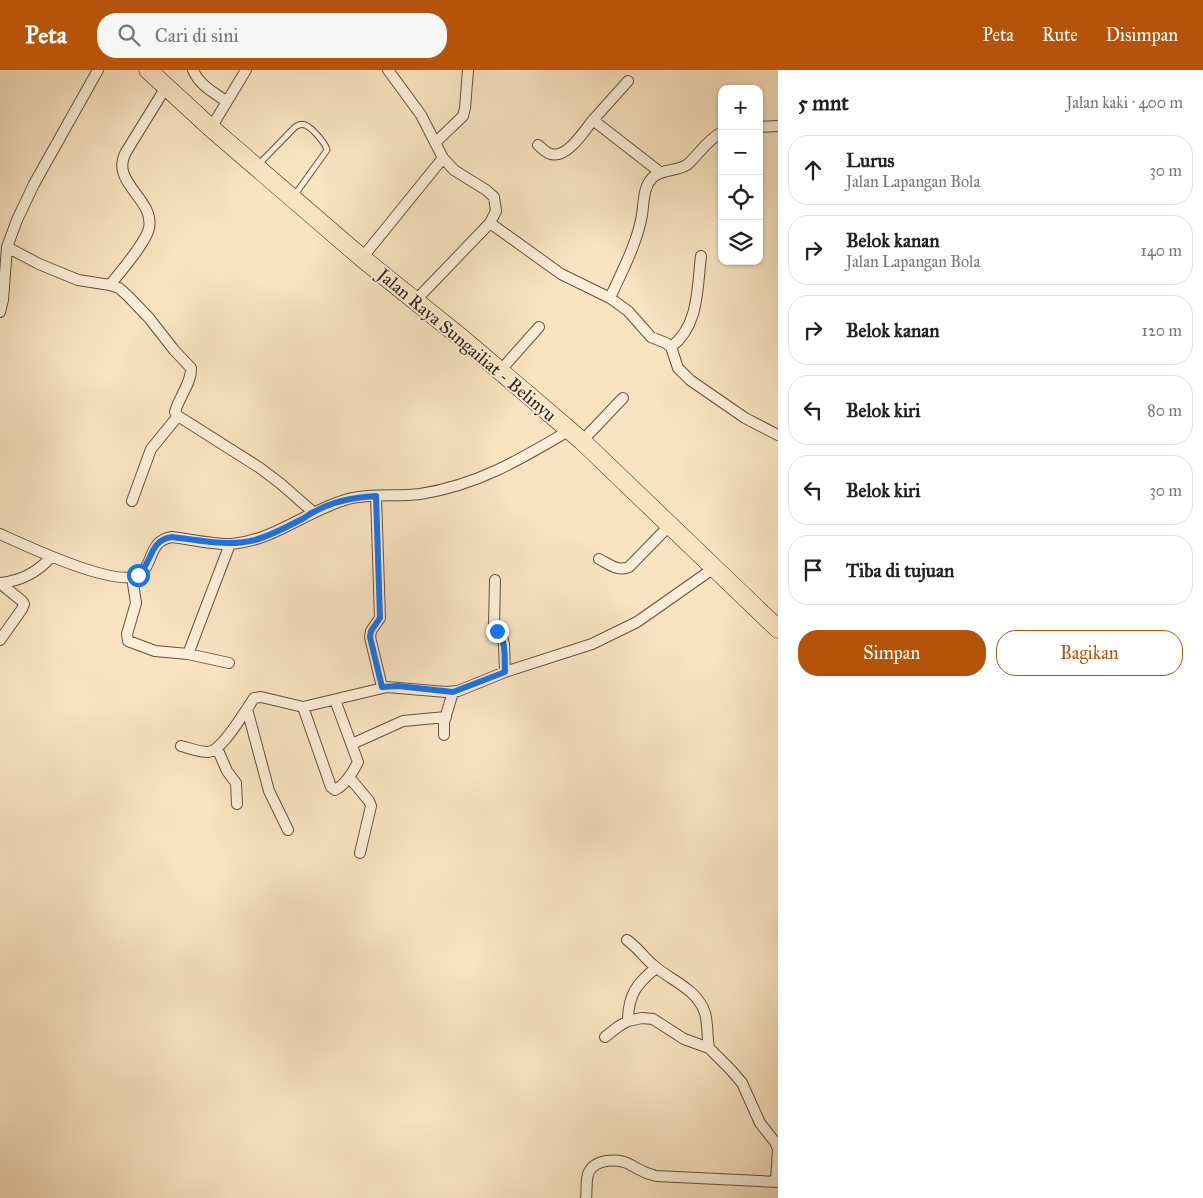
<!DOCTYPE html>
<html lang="id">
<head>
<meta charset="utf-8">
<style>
	body { margin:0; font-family:"IM FELL Great Primer",serif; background:#f6f6f6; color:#202124 }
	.controls { position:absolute; right:15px; top:15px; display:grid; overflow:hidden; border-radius:10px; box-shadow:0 1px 4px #0004 }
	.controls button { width:45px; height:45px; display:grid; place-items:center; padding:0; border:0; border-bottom:1px solid #e0e0e0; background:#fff; color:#202124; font:25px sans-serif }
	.stop { position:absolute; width:15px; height:15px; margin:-11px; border:4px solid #1a73e8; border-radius:50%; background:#fff }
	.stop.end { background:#1a73e8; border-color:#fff; box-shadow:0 1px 5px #0008 }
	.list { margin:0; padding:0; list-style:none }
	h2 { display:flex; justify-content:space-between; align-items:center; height:65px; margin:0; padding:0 20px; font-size:21px }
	h2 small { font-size:16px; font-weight:400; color:#757577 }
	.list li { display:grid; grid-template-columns:32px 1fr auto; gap:15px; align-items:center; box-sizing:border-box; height:70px; margin:0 10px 10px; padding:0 10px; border:1px solid #e0e0e0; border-radius:20px }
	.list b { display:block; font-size:19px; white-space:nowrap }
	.list p { margin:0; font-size:16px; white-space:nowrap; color:#757577 }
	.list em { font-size:16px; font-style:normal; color:#757577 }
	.actions { display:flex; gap:10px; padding:15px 20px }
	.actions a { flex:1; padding:11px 0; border:1px solid #b45309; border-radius:20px; text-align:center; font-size:18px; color:#b45309 }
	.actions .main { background:#b45309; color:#fff }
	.icon { flex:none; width:28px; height:28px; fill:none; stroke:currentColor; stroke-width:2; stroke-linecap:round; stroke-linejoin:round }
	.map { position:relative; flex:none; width:778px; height:1128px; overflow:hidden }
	header { display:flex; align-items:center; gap:30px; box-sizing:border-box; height:70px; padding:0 25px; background:#b45309; color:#fff }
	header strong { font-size:24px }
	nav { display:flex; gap:28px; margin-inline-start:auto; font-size:18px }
	.search { width:350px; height:45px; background:#f6f6f6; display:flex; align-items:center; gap:12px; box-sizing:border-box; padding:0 18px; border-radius:20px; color:#757577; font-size:19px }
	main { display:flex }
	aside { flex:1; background:#fff }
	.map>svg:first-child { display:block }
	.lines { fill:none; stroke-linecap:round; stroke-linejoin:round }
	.service-casing { stroke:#65513f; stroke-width:7 }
	.minor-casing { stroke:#65513f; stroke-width:12 }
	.trunk-casing { stroke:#342014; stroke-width:19 }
	.service { stroke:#fbedd7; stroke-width:5 }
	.minor { stroke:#fbedd7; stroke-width:10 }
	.trunk { stroke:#f9e3c1; stroke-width:18 }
	.route { stroke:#1a73e8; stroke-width:6 }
	.labels { text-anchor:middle; stroke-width:4; stroke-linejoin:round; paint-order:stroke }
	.street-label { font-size:18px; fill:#342014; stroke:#fbedd7 }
</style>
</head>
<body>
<header>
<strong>Peta</strong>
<div class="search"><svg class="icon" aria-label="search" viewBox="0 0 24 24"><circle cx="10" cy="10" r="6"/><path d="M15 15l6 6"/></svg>Cari di sini</div>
<nav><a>Peta</a><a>Rute</a><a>Disimpan</a></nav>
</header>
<main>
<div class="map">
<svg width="778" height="1128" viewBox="0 0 778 1128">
	<rect width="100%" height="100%" fill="#f9e3c1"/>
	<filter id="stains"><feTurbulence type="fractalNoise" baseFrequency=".004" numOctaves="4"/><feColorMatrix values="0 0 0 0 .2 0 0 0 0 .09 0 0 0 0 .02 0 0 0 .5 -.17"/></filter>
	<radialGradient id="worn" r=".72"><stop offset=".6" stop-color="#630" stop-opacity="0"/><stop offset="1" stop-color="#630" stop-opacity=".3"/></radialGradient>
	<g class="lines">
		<defs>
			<path id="service" d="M259,94L295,57C298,55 303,53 307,56C313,59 326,74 327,80L294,126"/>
			<path id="minor" d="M193,0C199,15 213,22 226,31
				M388,0L421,45L443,88L454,100L486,120L494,127L496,141L490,153L415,231
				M593,50L628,11
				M759,57L778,56
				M211,58L246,0
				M435,73L463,46L465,38L468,0
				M538,75C542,78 546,83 551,84C567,89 584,61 593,50L661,103
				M490,153L561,204L610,228L628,241L651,267L666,273L671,277L678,298L690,310L745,348L778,365
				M7,177L39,194L78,210L110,215L119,218L128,226L149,248L174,280L191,298C192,312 179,327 175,342L178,346L260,398L281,414L313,442
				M362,188L443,88
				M110,215C120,202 146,173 149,158C155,129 109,112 126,82L166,17
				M610,228C622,201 637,174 642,145C644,132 643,118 652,108C662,98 678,102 688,94C700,83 707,70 722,62
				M0,242L3,230L7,177L17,150L34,114L98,0
				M671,277C699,256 697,219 701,186
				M500,301L539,257
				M582,371L623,328
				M376,426L380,548L371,561L370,567L382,617
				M132,431L151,379L178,346
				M0,464C24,475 116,518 138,505C155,495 147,471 172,467C189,469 215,475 232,474C275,470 308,440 348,429C372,423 397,427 420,424C478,415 521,389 570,360
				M599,489C609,494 618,502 629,497L670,455
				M132,507L136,533L127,564L128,571L155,581L188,584
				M495,510L494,555L502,567L504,574L505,602
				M0,513C21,511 37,503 51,487
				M0,570L22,539L24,534L22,531L1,514
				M229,593L188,584L230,474
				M303,637L331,717L335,720C345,715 353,702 358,692L335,630
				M444,665V652L453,622
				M352,674L403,651L446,647
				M181,676C189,678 200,682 208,682C221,681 239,650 247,639
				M217,678L227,701L236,713L237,734
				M349,707L369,731L371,736L360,783
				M288,760L269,721L247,639L254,628L261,627L303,637L387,617L446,622L458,621L505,602L592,574L637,552L714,498
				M627,870C637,877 643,886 652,894C669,910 697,918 705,943C708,954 707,967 709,978
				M628,951C628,925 637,913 656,898
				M605,967L619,956L628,951L642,948L653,949L684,969L709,978L731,1000L742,1013L760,1053L775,1072L778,1079L776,1111
				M586,1128C587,1120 586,1111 588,1104C594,1088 619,1088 631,1095C642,1101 643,1103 656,1106L778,1112"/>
			<path id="trunk" d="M148,0L211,58L362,188L464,270L582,371L778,559"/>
		</defs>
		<use href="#service" class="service-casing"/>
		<use href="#minor" class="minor-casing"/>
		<use href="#trunk" class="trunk-casing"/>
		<use href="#service" class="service"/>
		<use href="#minor" class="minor"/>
		<use href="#trunk" class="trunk"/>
	</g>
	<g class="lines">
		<path class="route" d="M138,505C153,492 149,470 172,467C199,470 228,477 255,470C272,465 289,456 304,448C308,446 310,443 314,442C333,431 355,427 376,426L380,548L371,561L370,567L382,617L398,616L453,622L505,602C504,588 507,572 497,561"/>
	</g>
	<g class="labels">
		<g class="street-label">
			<text transform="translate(467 275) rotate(40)" y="6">Jalan Raya Sungailiat - Belinyu</text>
		</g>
	</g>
	<rect width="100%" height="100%" filter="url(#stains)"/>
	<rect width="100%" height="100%" fill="url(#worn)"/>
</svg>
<div class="controls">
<button>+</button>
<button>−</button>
<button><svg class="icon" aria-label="locate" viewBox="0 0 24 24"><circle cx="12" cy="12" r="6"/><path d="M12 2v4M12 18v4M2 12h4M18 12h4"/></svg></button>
<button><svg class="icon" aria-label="layers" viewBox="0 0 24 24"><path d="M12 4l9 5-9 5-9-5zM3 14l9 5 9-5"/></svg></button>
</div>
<div class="stop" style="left:138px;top:505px"></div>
<div class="stop end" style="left:497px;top:561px"></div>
</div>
<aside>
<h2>5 mnt<small>Jalan kaki · 400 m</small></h2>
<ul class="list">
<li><svg class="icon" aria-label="ahead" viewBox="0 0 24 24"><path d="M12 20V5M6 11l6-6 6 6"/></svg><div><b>Lurus</b><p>Jalan Lapangan Bola</p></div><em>30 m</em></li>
<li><svg class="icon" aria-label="right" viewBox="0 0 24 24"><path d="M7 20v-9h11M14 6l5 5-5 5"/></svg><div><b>Belok kanan</b><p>Jalan Lapangan Bola</p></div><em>140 m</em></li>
<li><svg class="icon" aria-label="right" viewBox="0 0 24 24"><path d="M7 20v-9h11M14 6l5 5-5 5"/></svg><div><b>Belok kanan</b></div><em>120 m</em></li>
<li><svg class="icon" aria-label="left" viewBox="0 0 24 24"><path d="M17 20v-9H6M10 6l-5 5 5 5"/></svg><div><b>Belok kiri</b></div><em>80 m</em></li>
<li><svg class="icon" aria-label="left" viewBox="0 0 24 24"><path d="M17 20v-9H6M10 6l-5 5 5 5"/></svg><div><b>Belok kiri</b></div><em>30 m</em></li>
<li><svg class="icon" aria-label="arrive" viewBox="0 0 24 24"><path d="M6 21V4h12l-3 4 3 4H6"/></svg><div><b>Tiba di tujuan</b></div></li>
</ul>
<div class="actions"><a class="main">Simpan</a><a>Bagikan</a></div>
</aside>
</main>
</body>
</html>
